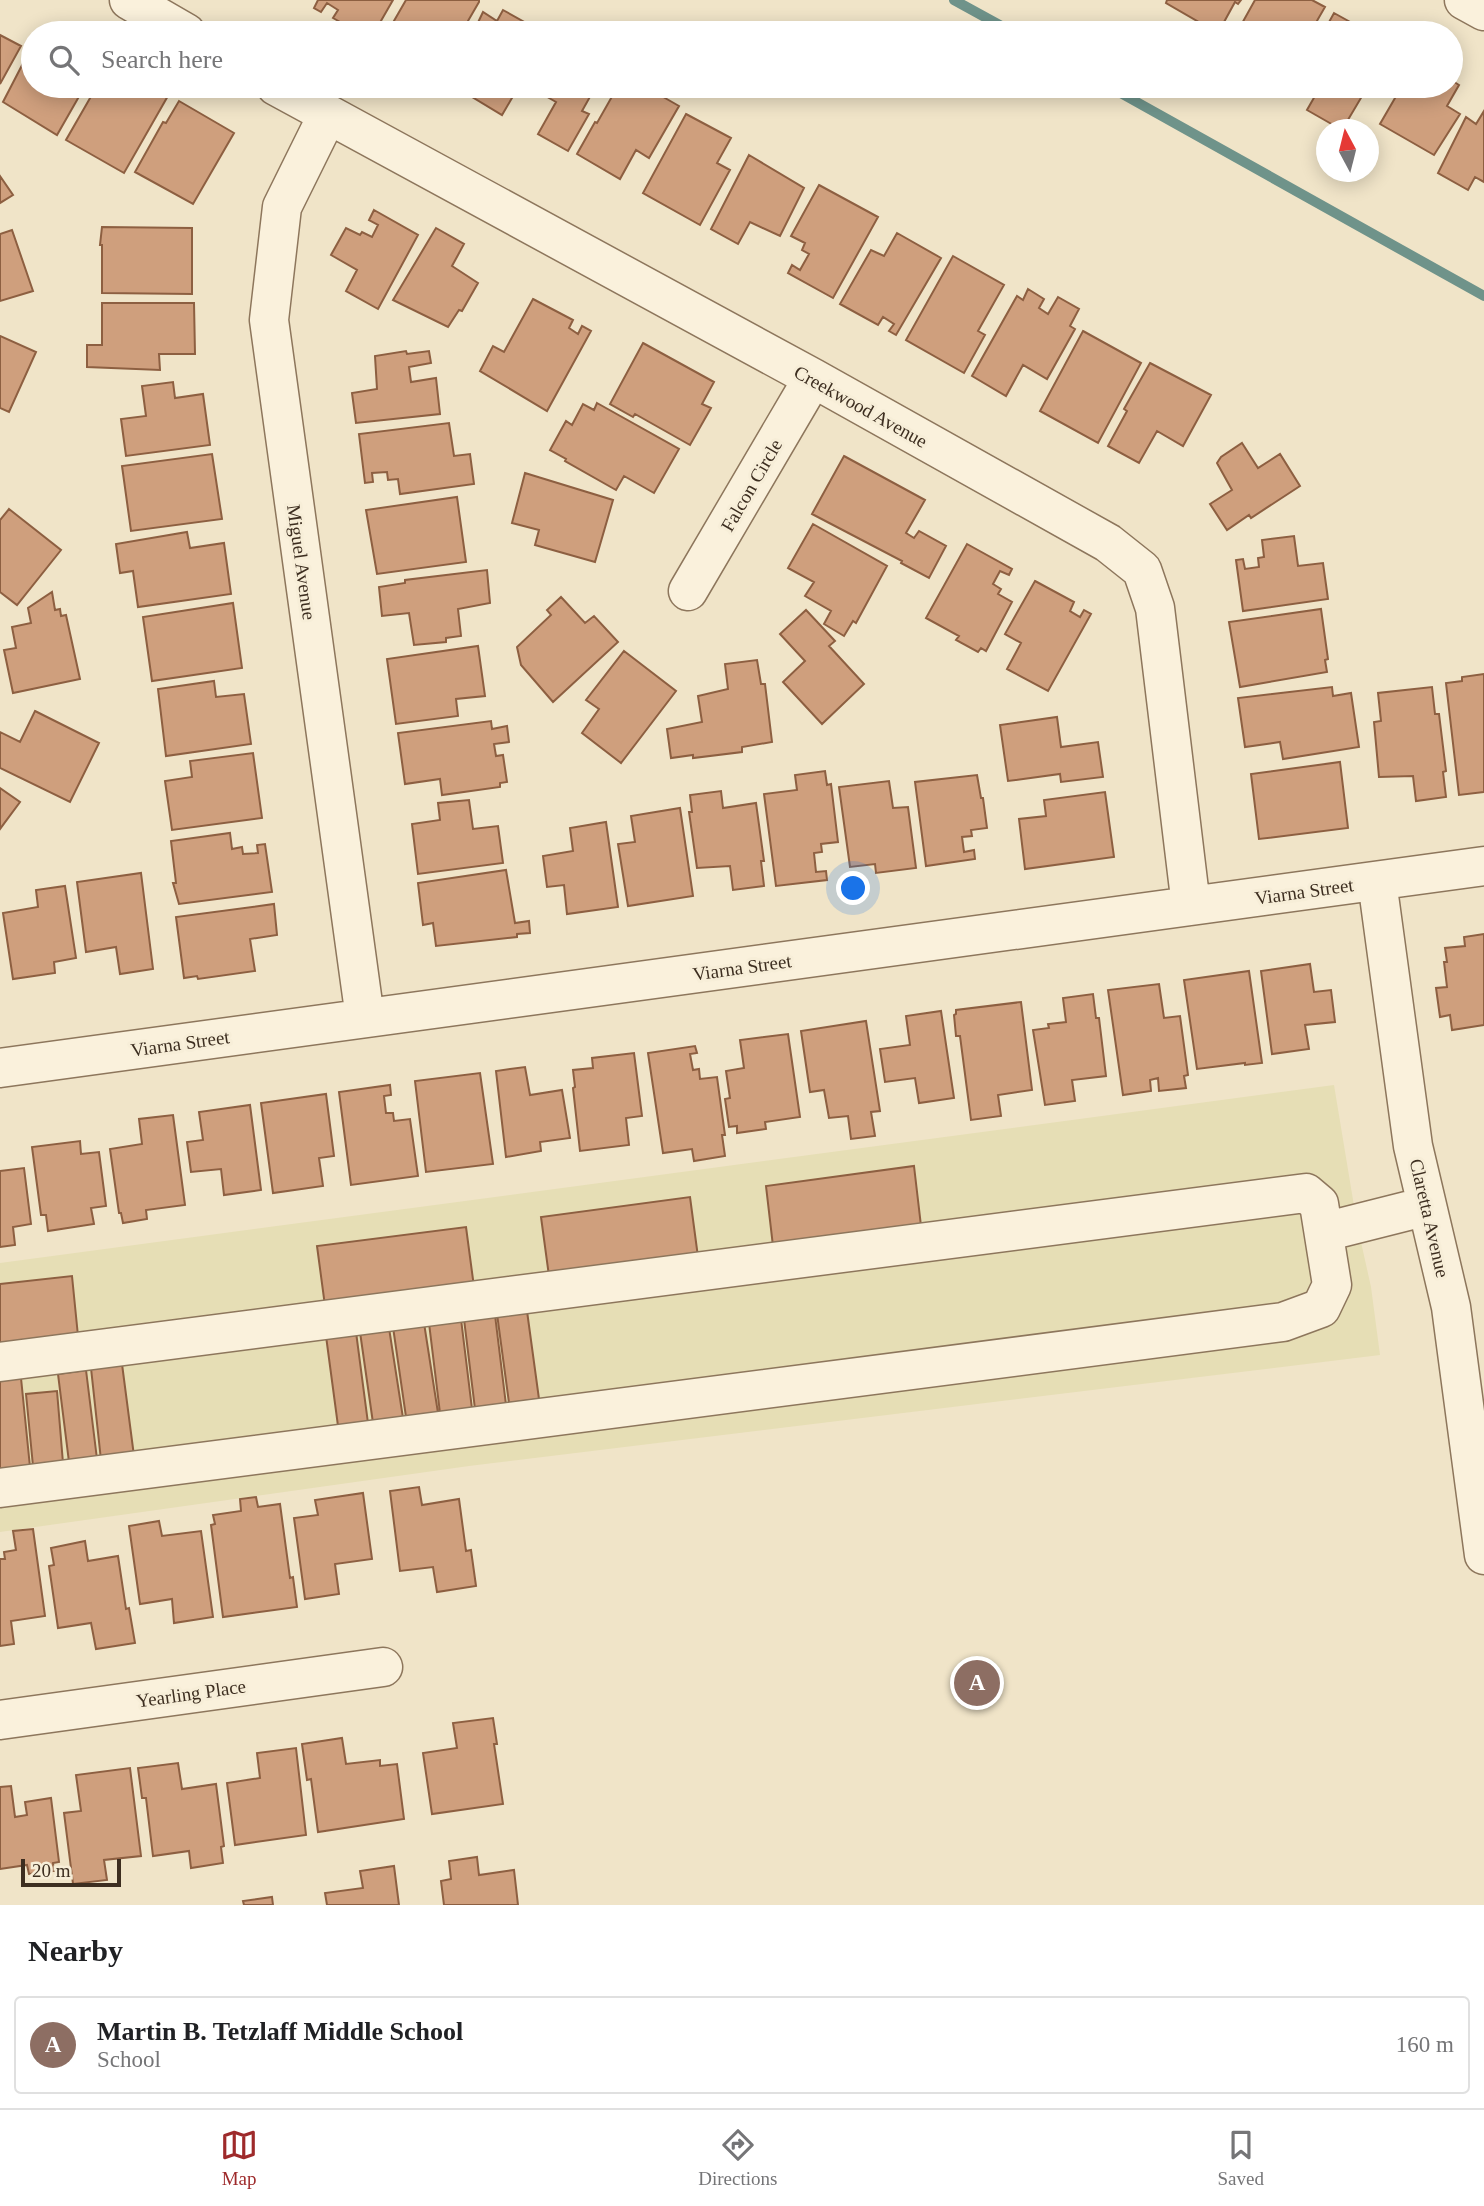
<!DOCTYPE html>
<html lang="en">
<head>
<meta charset="utf-8">
<style>
	body { margin:0; font-family:Georgia,serif; background:#f6f6f6; color:#202124 }
	.compass { position:absolute; left:1316px; top:119px; width:63px; height:63px; border-radius:50%; background:#fff; box-shadow:0 4px 18px #0003; rotate:353deg }
	.scale { position:absolute; left:21px; bottom:18px; width:100px; box-sizing:border-box; padding-left:7px; border:4px solid #3d2e20; border-top:0; font-size:19px; line-height:24px; white-space:nowrap; color:#3d2e20; -webkit-text-stroke:5px #f7eed8; paint-order:stroke }
	.you { position:absolute; left:854px; top:889px; width:24px; height:24px; margin:-18px; border:5px solid #fff; border-radius:50%; background:#1a73e8; box-shadow:0 0 0 10px #1a73e833 }
	.badge { display:grid; place-items:center; width:46px; height:46px; border-radius:50%; background:#9e2a2b; color:#fff; font-size:23px; font-weight:700 }
	.pin { position:absolute; translate:-50% -50%; border:4px solid #fff; box-shadow:0 2px 7px #0006 }
	.list { margin:0; padding:0; list-style:none }
	h2 { display:flex; justify-content:space-between; align-items:center; height:91px; margin:0; padding:0 28px; font-size:30px }
	h2 small { font-size:23px; font-weight:400; color:#757577 }
	.list li { display:grid; grid-template-columns:46px 1fr auto; gap:21px; align-items:center; box-sizing:border-box; height:98px; margin:0 14px 14px; padding:0 14px; border:2px solid #e0e0e0; border-radius:7px }
	.list b { display:block; font-size:26px; white-space:nowrap }
	.list p { margin:0; font-size:23px; white-space:nowrap; color:#757577 }
	.list em { font-size:23px; font-style:normal; color:#757577 }
	.icon { flex:none; width:38px; height:38px; fill:none; stroke:currentColor; stroke-width:2; stroke-linecap:round; stroke-linejoin:round }
	.map { position:relative; flex:none; width:1484px; height:1905px; overflow:hidden }
	.search { position:absolute; background:#fff; box-shadow:0 4px 18px #0003; left:21px; right:21px; top:21px; height:77px; display:flex; align-items:center; gap:18px; box-sizing:border-box; padding:0 24px; border-radius:38px; color:#757577; font-size:26px }
	.sheet { height:203px; background:#fff }
	nav { display:flex; justify-content:space-around; align-items:center; box-sizing:border-box; height:98px; border-top:2px solid #e0e0e0; background:#fff; font-size:19px; color:#757577 }
	nav a { display:grid; justify-items:center; gap:4px }
	nav .on { color:#9e2a2b }
	.map>svg:first-child { display:block }
	.farmland { fill:#e6deb5 }
	.lines { fill:none; stroke-linecap:round; stroke-linejoin:round }
	.stream { stroke:#6f938a; stroke-width:10 }
	.building { fill:#cf9f7d; stroke:#8d5f41; stroke-width:2 }
	.minor-casing { stroke:#8d765c; stroke-width:41 }
	.minor { stroke:#faf1dc; stroke-width:38 }
	.labels { text-anchor:middle; stroke-width:6; stroke-linejoin:round; paint-order:stroke }
	.street-label { font-size:19px; fill:#3d2e20; stroke:#f7eed8 }
</style>
</head>
<body>
<div class="map">
<svg width="1484" height="1905" viewBox="0 0 1484 1905">
	<rect width="100%" height="100%" fill="#f0e4c8"/>
	<path class="farmland" d="M1334,1085L1357,1224L1371,1287L1380,1355L469,1466L0,1532V1263Z"/>
	<g class="lines">
		<path class="stream" d="M954,0L1014,33
			M1108,86L1484,296"/>
	</g>
	<path class="building" d="M318,0H393L374,33H360L333,18L338,10L327,3L321,12L314,8Z
		M406,0H479V2L461,33H387Z
		M1167,0H1241L1238,4L1235,2L1218,33L1166,3Z
		M1255,0H1312L1325,7L1310,33H1227L1232,23L1240,27Z
		M503,10L544,33H473L483,12L497,21Z
		M1334,13L1370,33H1323Z
		M0,35L21,46L0,84Z
		M33,44V86H85L57,135L3,102Z
		M1451,80L1459,85L1447,106L1460,114L1434,155L1380,124L1402,86H1451Z
		M97,86H155L169,94L124,173L66,140Z
		M454,86H519L502,115Z
		M531,86H596L582,111L589,114L568,151L538,134L556,102L530,87Z
		M618,86H644L679,106L649,158L636,150L620,179L577,154L595,122L597,123Z
		M1297,86H1368L1342,130L1307,110L1315,96Z
		M179,101L234,133L193,204L135,172L163,122L166,123Z
		M1484,111V182L1475,177L1468,190L1438,173L1466,117L1476,124Z
		M686,114L731,138L717,163L730,170L700,225L643,193Z
		M749,155L804,188L780,236L750,222L738,244L711,229Z
		M0,176L13,195L0,203Z
		M819,185L878,217L833,298L788,273L792,265L800,270L809,254L802,250L805,243L791,236Z
		M374,210L418,235L378,309L346,291L357,270L331,255L346,228L360,235L362,232L372,237L378,225L369,220Z
		M102,227L192,228V294L102,293V245H100Z
		M436,228L464,244L452,266L478,283L462,311L459,310L448,327L393,300Z
		M12,230L33,291L0,301V234Z
		M897,233L941,258L896,335L889,331L894,324L883,317L878,325L840,304L871,250L884,256Z
		M953,256L1004,285L978,331L985,335L964,373L906,340Z
		M1028,289L1044,299L1039,308L1048,314L1058,297L1079,309L1070,326L1075,329L1047,379L1023,365L1006,396L972,376L1017,296L1023,300Z
		M533,299L573,320L569,328L578,334L582,326L591,331L547,411L480,371L493,346L504,352Z
		M102,303H194L195,354H159L160,370L87,367V345H102Z
		M1083,331L1141,363L1098,443L1040,411Z
		M0,336L36,352L9,412L0,408Z
		M643,343L714,382L702,404L711,408L690,445L635,414L633,417L610,404Z
		M406,351L407,354L429,351L431,363L409,367L411,382L436,378L440,414L356,423L352,393L377,389L375,356Z
		M1150,363L1211,395L1183,446L1157,431L1139,463L1108,446L1127,411L1124,409Z
		M173,382L175,398L203,394L210,445L126,456L121,419L146,416L142,386Z
		M597,403L679,449L654,493L624,476L616,490L565,461L566,459L550,450L566,421L572,425L583,404L594,410Z
		M449,423L454,456L470,454L474,484L400,494L398,479L388,480L387,472L372,473L373,482L365,483L359,434Z
		M1242,443L1258,468L1280,454L1300,486L1251,518L1249,515L1227,530L1210,504L1232,490L1217,463L1221,457Z
		M212,454L222,519L131,531L122,466Z
		M844,456L925,500L906,533L914,538L919,531L946,546L929,578L901,563L902,561L812,514Z
		M525,473L613,500L595,562L535,545L539,530L512,523Z
		M457,497L466,562L377,574L366,510Z
		M9,509L61,550L17,605L0,592V520Z
		M813,524L887,566L856,623L853,621L844,636L824,624L831,611L805,596L814,582L788,568Z
		M187,532L190,548L224,543L231,594L138,607L133,571L120,573L116,544Z
		M1294,536L1298,566L1323,563L1328,599L1243,611L1236,560L1243,559L1245,569L1259,567L1258,558L1264,557L1262,540Z
		M967,544L1012,569L1009,575L1000,571L993,584L1001,589L998,594L1012,602L986,651L981,648L978,652L956,640L959,636L926,618Z
		M487,570L490,603L458,609L461,636L446,638V642L414,645L409,613L382,616L379,587L405,583V580Z
		M1035,581L1074,602L1070,611L1080,617L1084,610L1091,614L1048,691L1007,669L1021,643L1005,634Z
		M52,592L55,610L60,609L61,616L66,615L80,679L13,693L4,650L16,648L12,627L31,623L28,608Z
		M561,597L585,623L594,616L618,642L553,702L521,665L517,647L551,615L547,610Z
		M233,603L242,668L152,681L143,617Z
		M1321,609L1328,659L1325,660L1327,672L1240,687L1229,622Z
		M806,610L835,641L829,646L864,684L822,724L783,682L805,661L780,634Z
		M478,646L485,696L456,699L458,716L396,724L387,659Z
		M624,651L676,691L621,763L582,733L599,709L586,700Z
		M757,660L761,684H765L772,742L742,747V752L693,758V755L671,758L667,729L702,722L698,696L728,689L725,664Z
		M1484,674V792L1459,795L1446,683L1462,681V677Z
		M214,681L216,697L244,694L251,744L166,756L158,689Z
		M1332,687L1333,696L1351,693L1359,747L1283,759L1280,742L1245,747L1238,698Z
		M1432,687L1435,714H1439L1446,771L1443,772L1446,797L1416,801L1413,776L1379,777L1374,722L1381,721L1378,693Z
		M35,711L99,743L70,802L0,768V732L20,742Z
		M1057,717L1061,747L1098,742L1103,777L1061,782L1060,774L1008,781L1000,725Z
		M491,721L492,729L507,726L509,742L494,744L496,756L503,755L507,782L500,783V787L442,795L440,779L405,784L398,733Z
		M253,753L262,818L172,830L165,781L192,777L190,761Z
		M1340,762L1348,828L1259,839L1251,774Z
		M825,771L827,785L831,784L838,842L821,844L822,852L814,853L816,872L826,871L827,880L776,886L764,794L797,790L795,775Z
		M977,775L981,798H983L987,828L971,830L972,836L962,837L964,852L974,850L975,859L926,866L915,782Z
		M889,781L893,808L908,807L916,868L876,873L875,864L850,867L839,787Z
		M0,788L20,802L0,829Z
		M721,791L723,808L756,803L764,861H761L764,886L733,890L730,866L697,868L689,812H692L690,795Z
		M1105,792L1114,857L1025,869L1019,819L1046,816L1044,800Z
		M469,800L473,829L498,826L503,863L418,874L412,824L440,820L438,803Z
		M680,808L693,896L628,906L618,844L635,842L631,816Z
		M606,822L618,907L567,914L564,885L547,887L543,856L573,851L570,828Z
		M230,833L232,849L242,847L243,854L258,853L257,845L265,844L272,892L179,904L173,883H176L171,841Z
		M506,870L515,923L529,921L530,933L517,934V937L436,946L433,923L423,925L418,883Z
		M141,873L153,969L120,974L116,947L86,952L77,882Z
		M65,886L76,958L54,962L55,973L13,979L3,913L38,907L36,890Z
		M274,904L277,935L250,939L255,971L198,979L197,976L184,978L176,917Z
		M1484,934V1025L1452,1030L1450,1015L1440,1017L1436,988L1447,987L1444,962H1447L1445,948L1465,946L1464,937Z
		M1310,964L1314,992L1331,990L1335,1022L1305,1025L1309,1049L1272,1054L1261,971Z
		M1249,971L1262,1063L1245,1065V1063L1197,1069L1184,980Z
		M1159,984L1164,1018L1180,1016L1188,1075L1184,1076L1186,1088L1159,1091L1158,1078L1150,1080L1151,1091L1123,1095L1108,990Z
		M1093,994L1096,1018H1099L1106,1076L1072,1080L1075,1101L1045,1105L1033,1030L1049,1028L1048,1024L1066,1022L1063,998Z
		M1021,1002L1032,1090L998,1095L1001,1116L971,1120L960,1036H956L954,1015L956,1014V1010Z
		M941,1011L954,1098L919,1103L915,1078L885,1082L880,1049L910,1045L906,1016Z
		M866,1021L880,1111L871,1112L875,1136L851,1139L848,1116L829,1118L824,1090L810,1092L801,1031Z
		M788,1034L800,1117L765,1122L766,1129L737,1133V1126L729,1127L725,1099L730,1098L726,1071L744,1068L740,1040Z
		M695,1046L697,1053L690,1054L693,1070L699,1069L700,1079L717,1077L725,1135H722L725,1156L694,1161L692,1149L663,1153L648,1053Z
		M634,1053L642,1116L626,1118L629,1145L580,1151L573,1088L575,1087L573,1070L593,1068L592,1058Z
		M525,1067L530,1095L562,1090L570,1138L540,1142L541,1151L506,1157L496,1071Z
		M480,1073L493,1164L426,1172L415,1081Z
		M390,1085L391,1095L384,1096L386,1113H393L394,1121L410,1119L418,1176L351,1185L339,1092Z
		M326,1094L334,1156L319,1158L323,1186L273,1193L261,1103Z
		M250,1105L261,1190L224,1195L221,1169L191,1172L187,1142L203,1140L199,1112Z
		M173,1115L185,1205L146,1210L147,1219L123,1223L121,1213H119L110,1149L142,1144L139,1119Z
		M80,1141L81,1154L99,1152L106,1206L91,1208L94,1224L48,1231L46,1215H41L32,1147Z
		M914,1166L921,1226L773,1246L766,1186Z
		M24,1168L31,1224L13,1227L15,1245L0,1247V1171Z
		M690,1197L698,1257L549,1276L541,1217Z
		M466,1227L474,1287L325,1306L317,1246Z
		M72,1276L78,1336L0,1344V1284Z
		M527,1311L539,1399L509,1403L497,1314Z
		M495,1315L506,1405L475,1409L464,1319Z
		M461,1319L472,1409L440,1413L429,1323Z
		M424,1323L438,1413L406,1417L393,1327Z
		M389,1328L403,1418L373,1423L360,1332Z
		M356,1332L368,1423L338,1426L326,1336Z
		M122,1364L134,1456L101,1460L91,1368Z
		M86,1370L97,1459L69,1462L58,1374Z
		M21,1378L30,1467L0,1470V1380Z
		M57,1391L63,1463L33,1466L26,1394Z
		M419,1487L422,1505L459,1499L466,1551L471,1550L476,1586L437,1592L433,1567L400,1571L390,1491Z
		M363,1493L372,1559L335,1564L339,1594L305,1599L294,1518L318,1515L315,1500Z
		M256,1497L258,1507L280,1504L290,1578L293,1577L297,1607L223,1617L211,1525L215,1524L213,1515L241,1511L240,1499Z
		M159,1521L162,1536L201,1531L213,1617L174,1623L172,1599L140,1604L129,1526Z
		M33,1529L45,1616L11,1621L14,1644L0,1646V1559H5L4,1552L16,1550L13,1531Z
		M85,1541L88,1561L118,1556L126,1609L129,1608L135,1643L96,1649L91,1623L58,1628L49,1566L54,1565L51,1548Z
		M493,1718L497,1744H494L503,1804L432,1814L423,1753L457,1748L453,1723Z
		M342,1738L346,1764L380,1760V1766L397,1764L404,1819L318,1832L311,1779L307,1780L302,1744Z
		M296,1748L306,1835L235,1845L227,1783L260,1778L257,1753Z
		M178,1763L182,1789L216,1784L224,1846L221,1847L223,1863L191,1868L189,1851L153,1856L146,1798H142L138,1768Z
		M130,1768L141,1856L104,1860L107,1880L73,1884L64,1813L81,1811L76,1775Z
		M11,1786L15,1817L27,1815L25,1802L51,1798L59,1862L53,1863L54,1871L29,1874L27,1865L0,1869V1787Z
		M477,1857L479,1875L514,1870L518,1905H444L441,1881L451,1879L449,1861Z
		M394,1866L399,1905H327L325,1893L363,1888L360,1871Z
		M272,1897L273,1905H244L243,1901Z"/>
	<g class="lines">
		<defs>
			<path id="minor" d="M129,0L186,33
				M1464,0L1484,11
				M276,86L813,378L1108,543L1142,570L1155,608L1191,906
				M327,116L282,207L269,320L365,1018
				M688,591L813,378
				M1377,881L1413,1146L1451,1307L1484,1555
				M0,1068L1484,866
				M1324,1232L1427,1206
				M0,1362L1306,1193L1319,1204L1332,1285L1321,1308L1283,1322L0,1488
				M0,1720L383,1667"/>
		</defs>
		<use href="#minor" class="minor-casing"/>
		<use href="#minor" class="minor"/>
	</g>
	<g class="labels">
		<g class="street-label">
			<text transform="translate(861 406) rotate(29)" y="7">Creekwood Avenue</text>
			<text transform="translate(751 485) rotate(-60)" y="7">Falcon Circle</text>
			<text transform="translate(302 562) rotate(82)" y="7">Miguel Avenue</text>
			<text transform="translate(1304 891) rotate(-8)" y="7">Viarna Street</text>
			<text transform="translate(742 967) rotate(-8)" y="7">Viarna Street</text>
			<text transform="translate(180 1043) rotate(-8)" y="7">Viarna Street</text>
			<text transform="translate(1430 1218) rotate(77)" y="7">Claretta Avenue</text>
			<text transform="translate(191 1693) rotate(-8)" y="7">Yearling Place</text>
		</g>
	</g>
</svg>
<svg class="compass" viewBox="-18 -18 36 36"><path d="M0-13l5 13h-10z" fill="#e53935"/><path d="M0 13l5-13h-10z" fill="#757577"/></svg>
<div class="scale">20 m</div>
<div class="you"></div>
<div class="pin badge" style="left:977px;top:1683px;background:#8d6e63">A</div>
<div class="search"><svg class="icon" aria-label="search" viewBox="0 0 24 24"><circle cx="10" cy="10" r="6"/><path d="M15 15l6 6"/></svg>Search here</div>
</div>
<section class="sheet">
<h2>Nearby<small></small></h2>
<ul class="list">
<li><span class="badge" style="background:#8d6e63">A</span><div><b>Martin B. Tetzlaff Middle School</b><p>School</p></div><em>160 m</em></li>
</ul>
</section>
<nav>
<a class="on"><svg class="icon" aria-label="map" viewBox="0 0 24 24"><path d="M3 6l6-2 6 2 6-2v14l-6 2-6-2-6 2zM9 4v14M15 6v14"/></svg>Map</a>
<a><svg class="icon" aria-label="directions" viewBox="0 0 24 24"><path d="M12 3l9 9-9 9-9-9zM9 14v-3h6M13 9l2 2-2 2"/></svg>Directions</a>
<a><svg class="icon" aria-label="saved" viewBox="0 0 24 24"><path d="M7 4h10v16l-5-4-5 4z"/></svg>Saved</a>
</nav>
</body>
</html>
